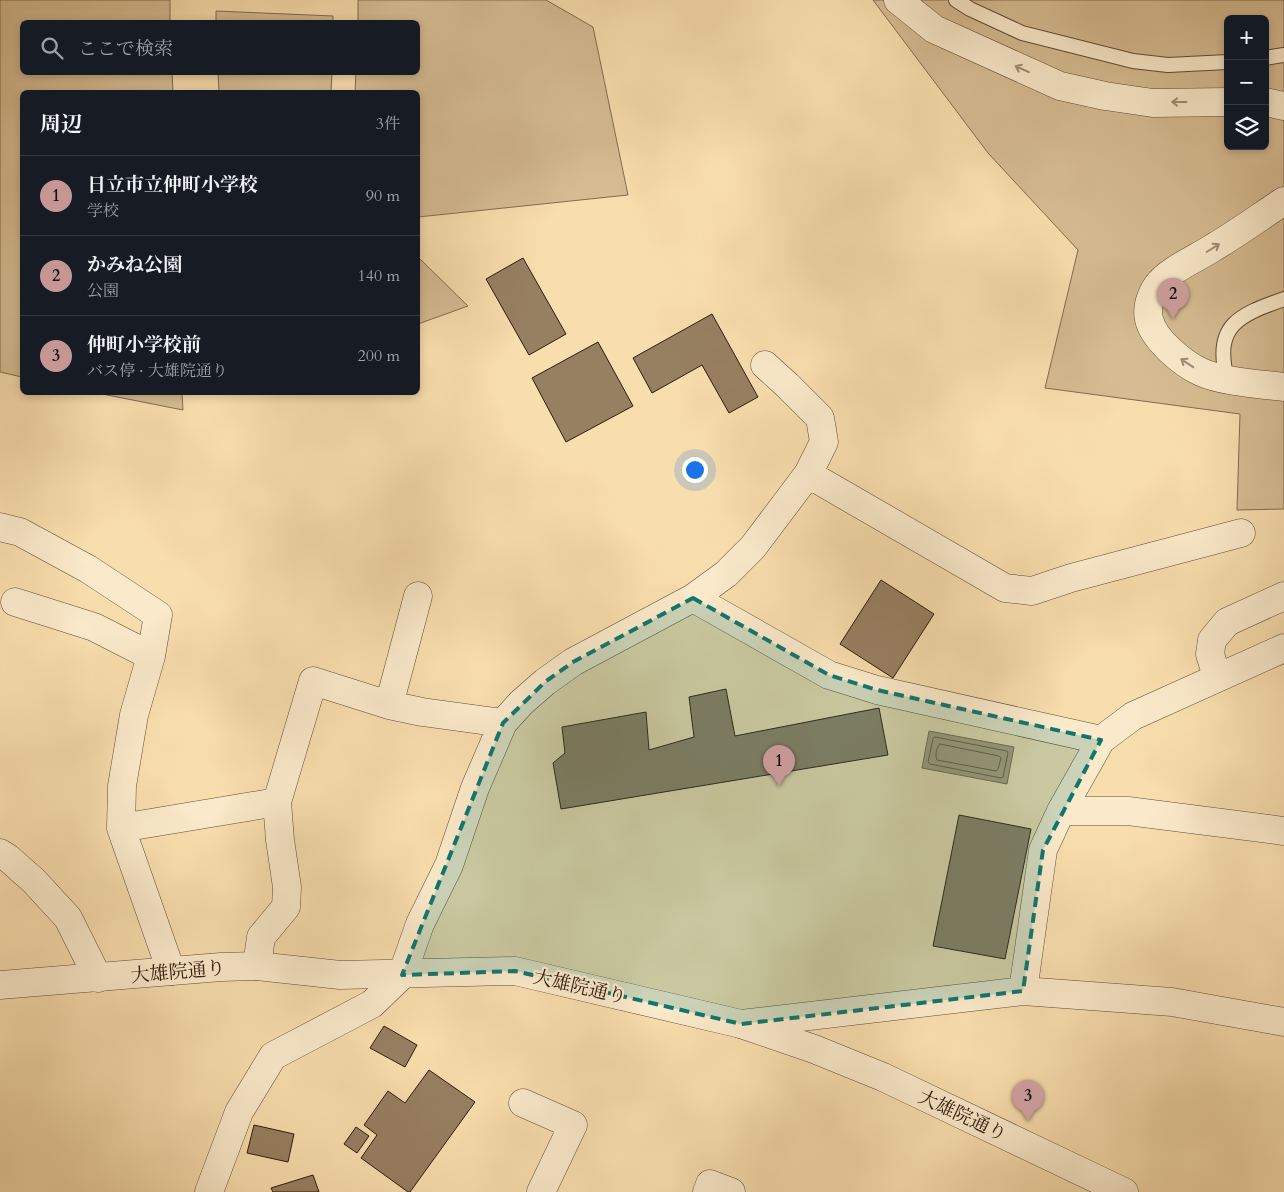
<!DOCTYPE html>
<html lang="ja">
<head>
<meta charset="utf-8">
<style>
	body { margin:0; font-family:Cardo,"Noto Serif JP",serif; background:#242831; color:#f1f3f6 }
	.controls { position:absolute; right:15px; top:15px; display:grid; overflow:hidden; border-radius:8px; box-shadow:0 2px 8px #0003 }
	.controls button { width:45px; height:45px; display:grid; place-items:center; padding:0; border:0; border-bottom:1px solid #363941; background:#171b24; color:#f1f3f6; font:25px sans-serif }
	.you { position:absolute; left:694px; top:469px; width:18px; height:18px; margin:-12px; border:4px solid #fff; border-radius:50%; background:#1a73e8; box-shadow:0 0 0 8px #1a73e833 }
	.badge { display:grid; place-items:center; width:32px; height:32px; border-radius:50%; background:#c59692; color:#111; font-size:16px; font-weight:700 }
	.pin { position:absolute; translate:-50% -41px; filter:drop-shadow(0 1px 2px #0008) }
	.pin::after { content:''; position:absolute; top:26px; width:18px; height:15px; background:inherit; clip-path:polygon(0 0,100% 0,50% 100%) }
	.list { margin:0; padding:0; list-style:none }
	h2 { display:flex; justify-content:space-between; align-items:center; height:65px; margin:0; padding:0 20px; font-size:21px }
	h2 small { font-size:16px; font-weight:400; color:#9ea1a6 }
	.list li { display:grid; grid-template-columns:32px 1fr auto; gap:15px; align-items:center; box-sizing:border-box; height:80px; padding:0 20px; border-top:1px solid #363941 }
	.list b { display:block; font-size:19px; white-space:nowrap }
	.list p { margin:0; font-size:16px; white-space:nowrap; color:#9ea1a6 }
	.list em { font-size:16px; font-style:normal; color:#9ea1a6 }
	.icon { flex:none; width:28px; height:28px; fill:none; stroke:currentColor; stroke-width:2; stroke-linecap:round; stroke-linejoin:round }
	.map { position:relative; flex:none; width:1284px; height:1192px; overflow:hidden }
	.search { position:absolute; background:#171b24; box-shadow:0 2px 8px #0003; left:20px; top:20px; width:400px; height:55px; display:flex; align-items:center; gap:12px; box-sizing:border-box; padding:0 18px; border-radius:8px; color:#9ea1a6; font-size:19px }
	.panel { position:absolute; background:#171b24; box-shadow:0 2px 8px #0003; left:20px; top:90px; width:400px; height:305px; border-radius:8px }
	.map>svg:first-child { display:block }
	.green { fill:#d6bc92; stroke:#826b50; fill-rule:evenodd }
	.water { fill:#b39b77; stroke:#7e674d }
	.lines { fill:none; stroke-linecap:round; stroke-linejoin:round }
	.shore { stroke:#705a42; stroke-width:1 }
	.building { fill:#977f61; stroke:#2e1a0e }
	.service-casing { stroke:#604b36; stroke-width:16 }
	.minor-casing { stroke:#604b36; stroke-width:29 }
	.tertiary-casing { stroke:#604b36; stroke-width:29 }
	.service { stroke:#fae9ca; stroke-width:14 }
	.minor { stroke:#fae9ca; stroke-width:28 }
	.tertiary { stroke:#fae9ca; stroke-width:28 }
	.oneway { stroke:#9e8c75 }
	.marked { fill:#0f766e; fill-opacity:0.2; stroke:#0f766e; stroke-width:4; stroke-dasharray:10 6; stroke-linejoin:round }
	.labels { text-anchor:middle; stroke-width:4.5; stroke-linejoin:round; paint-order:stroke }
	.street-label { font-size:19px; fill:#2e1a0e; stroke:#fae9ca }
</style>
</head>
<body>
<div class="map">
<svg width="1284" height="1192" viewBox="0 0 1284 1192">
	<rect width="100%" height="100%" fill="#f8ddad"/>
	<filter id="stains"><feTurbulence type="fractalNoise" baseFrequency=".004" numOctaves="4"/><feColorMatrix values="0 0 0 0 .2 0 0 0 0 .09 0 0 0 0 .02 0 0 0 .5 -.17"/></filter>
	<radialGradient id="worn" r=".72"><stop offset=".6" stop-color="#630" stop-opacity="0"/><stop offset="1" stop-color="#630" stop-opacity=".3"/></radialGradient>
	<path class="green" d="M0,0H170V22H22V72L172,73L173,92H22V377L0,372Z
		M358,0H546L593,27L628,195L418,217V92H355L356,73L418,72V22H358Z
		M873,0H1284V509L1237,510L1240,414L1045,388L1078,250L988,153ZM1228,19H1265V146H1228Z
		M216,11L333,16V22H216Z
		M218,73H332L331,92H219Z
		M418,257L468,306L418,324Z
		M97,393H182L183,410Z"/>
	<path class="water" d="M929,731L1014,747L1007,784L922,768Z"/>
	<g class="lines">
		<path class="shore" d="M935,737L1007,751L1008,753L1003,777L1001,778L930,764L928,762L933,739Z
			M940,744L999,756L1001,758L998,769L996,771L937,760C935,756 936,747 940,744Z"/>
	</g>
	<path class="building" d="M523,258L566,334L529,355L486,279Z
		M712,314L758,397L729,413L702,365L652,393L633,358Z
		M598,342L633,406L566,442L532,378Z
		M881,580L934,614L893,678L840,644Z
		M726,689L735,736L879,708L888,755L561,809L553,763L565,753L562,727L646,712L649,750L694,737L689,697Z
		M959,815L1031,829L1005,959L933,946Z
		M384,1026L417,1045L405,1067L370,1048Z
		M429,1070L475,1102L410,1192H408L361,1158L377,1135L364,1125L388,1091L405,1103Z
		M254,1125L294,1134L288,1162L247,1153Z
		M356,1127L369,1136L357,1153L344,1144Z
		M313,1175L319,1192H273L271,1188Z"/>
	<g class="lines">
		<defs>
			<path id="service" d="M956,0L970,9L1022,33L1133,61L1168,65L1228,62
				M1265,58L1284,55
				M1227,379C1213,325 1239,315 1284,299"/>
			<path id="minor" d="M808,474L1005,588L1032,591L1071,578L1241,533
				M0,527L20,532L88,569L158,615L151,656L134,715L122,786L121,828L171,971
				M693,598L829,675L877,690L1101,740
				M15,602L94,627L151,656
				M1217,677L1210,654L1212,640L1227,622L1284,596
				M389,705L422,712L503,723
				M1061,811H1128L1284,831
				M121,828L277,802
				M0,853L8,858L34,881L68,918L98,978
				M257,966L261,937L286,907L287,887L280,840L277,802L313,681L389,705L418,596
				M1023,991L1043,850L1061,811L1101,740L1133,716L1284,648
				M741,1024L1023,991L1172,1002L1284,1022
				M523,1103L573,1125L541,1192
				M209,1192L239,1112L273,1056L372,1004L402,975L420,924L449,865L475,788L503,723L521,703L545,682L573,662L693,598L726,574L753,547L808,474L824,442L820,418L787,385L765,365
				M707,1192L710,1184L731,1192"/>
			<path id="tertiary" d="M898,0L934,29L1060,86L1105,96L1153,103L1228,102
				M1265,102L1284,106
				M1284,201C1261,216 1238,233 1214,247C1196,259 1170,269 1157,286C1151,295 1146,308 1149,319C1153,339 1183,364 1201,372C1223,382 1260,384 1284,387
				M0,985L221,967L257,966L340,975L515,971L741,1024L814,1049L883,1077L1124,1192"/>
		</defs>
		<use href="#service" class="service-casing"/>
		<use href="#minor" class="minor-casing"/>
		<use href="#tertiary" class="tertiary-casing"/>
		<use href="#service" class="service"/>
		<use href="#minor" class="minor"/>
		<use href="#tertiary" class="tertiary"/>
	</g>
	<defs><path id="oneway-shaft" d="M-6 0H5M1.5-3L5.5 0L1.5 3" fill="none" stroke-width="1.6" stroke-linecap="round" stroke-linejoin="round" transform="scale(1.25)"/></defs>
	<g class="oneway">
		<use href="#oneway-shaft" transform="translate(1022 69) rotate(-156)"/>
		<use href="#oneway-shaft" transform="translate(1179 102) rotate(180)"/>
		<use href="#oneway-shaft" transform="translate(1213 248) rotate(-32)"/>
		<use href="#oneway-shaft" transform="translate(1187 363) rotate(-147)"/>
	</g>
	<path class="marked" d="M693,598L829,675L877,690L1101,740L1043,850L1023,991L741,1024L515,971L402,975L503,723L545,682L573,662Z"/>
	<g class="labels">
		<g class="street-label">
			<text transform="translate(178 971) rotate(-5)" y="7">大雄院通り</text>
			<text transform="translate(580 986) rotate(13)" y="7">大雄院通り</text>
			<text transform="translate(963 1115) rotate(25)" y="7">大雄院通り</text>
		</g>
	</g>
	<rect width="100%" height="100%" filter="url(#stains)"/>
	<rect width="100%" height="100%" fill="url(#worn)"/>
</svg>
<div class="controls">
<button>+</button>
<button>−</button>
<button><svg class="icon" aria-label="layers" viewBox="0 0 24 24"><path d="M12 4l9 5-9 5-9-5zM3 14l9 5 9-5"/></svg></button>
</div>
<div class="you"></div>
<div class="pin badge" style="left:779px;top:786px">1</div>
<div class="pin badge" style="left:1173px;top:319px">2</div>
<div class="pin badge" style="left:1028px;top:1121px">3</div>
<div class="search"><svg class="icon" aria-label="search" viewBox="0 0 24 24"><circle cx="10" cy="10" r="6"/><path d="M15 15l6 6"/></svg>ここで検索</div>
<section class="panel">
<h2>周辺<small>3件</small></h2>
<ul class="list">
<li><span class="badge">1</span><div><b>日立市立仲町小学校</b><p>学校</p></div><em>90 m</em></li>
<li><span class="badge">2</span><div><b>かみね公園</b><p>公園</p></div><em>140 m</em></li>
<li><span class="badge">3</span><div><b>仲町小学校前</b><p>バス停 · 大雄院通り</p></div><em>200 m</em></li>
</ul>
</section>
</div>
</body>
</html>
